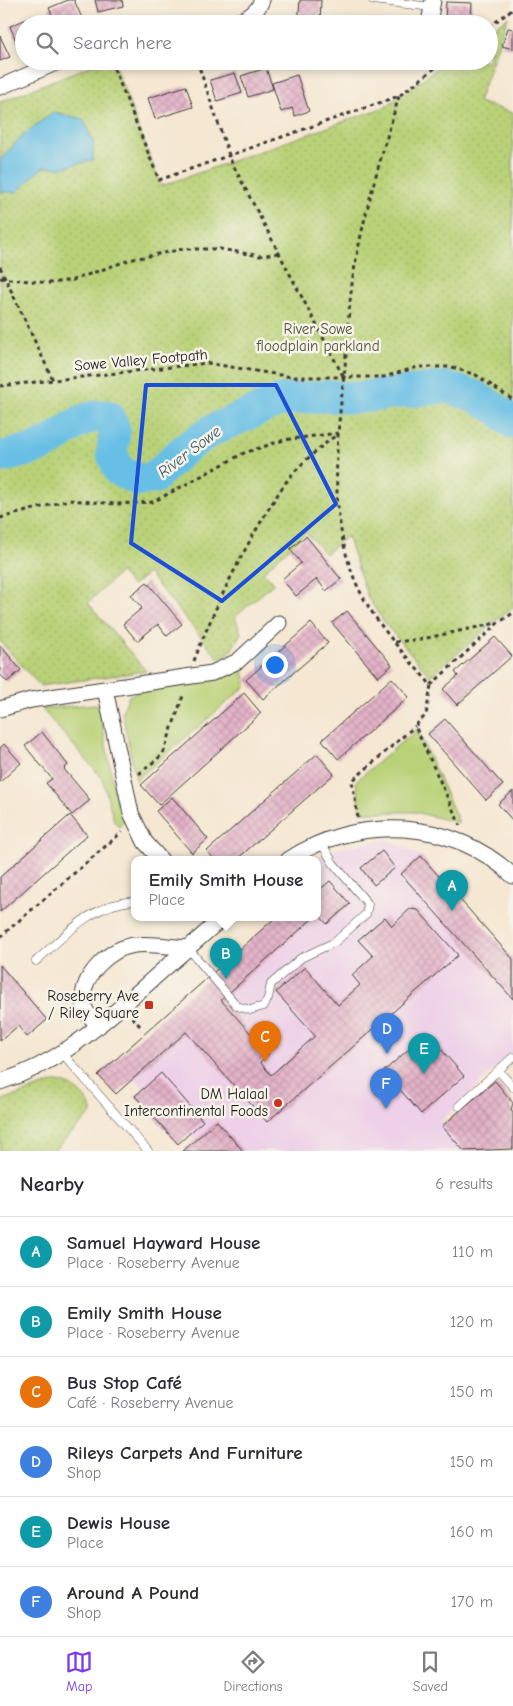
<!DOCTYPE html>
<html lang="en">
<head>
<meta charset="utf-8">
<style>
	body { margin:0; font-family:"Comic Neue",sans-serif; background:#f7f7f7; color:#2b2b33 }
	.you { position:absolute; left:274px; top:664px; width:18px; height:18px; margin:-12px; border:4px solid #fff; border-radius:50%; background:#1a73e8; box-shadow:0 0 0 8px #1a73e833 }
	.badge { display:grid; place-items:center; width:32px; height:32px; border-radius:50%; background:#7c3aed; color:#fff; font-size:16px; font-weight:700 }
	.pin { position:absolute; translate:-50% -41px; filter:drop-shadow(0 1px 2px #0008) }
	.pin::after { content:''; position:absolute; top:26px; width:18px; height:15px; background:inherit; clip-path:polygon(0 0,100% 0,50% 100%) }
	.popup { position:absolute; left:131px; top:856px; width:190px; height:65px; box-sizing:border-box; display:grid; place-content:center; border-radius:10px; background:#fff; filter:drop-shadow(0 1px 4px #0005); font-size:16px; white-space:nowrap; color:#7c7c81 }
	.popup b { font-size:19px; color:#2b2b33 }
	.popup::after { content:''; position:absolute; left:50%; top:100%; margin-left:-10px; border:10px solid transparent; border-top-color:#fff }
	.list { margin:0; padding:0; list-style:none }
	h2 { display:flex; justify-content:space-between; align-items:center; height:65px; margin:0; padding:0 20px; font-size:21px }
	h2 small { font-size:16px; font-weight:400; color:#7c7c81 }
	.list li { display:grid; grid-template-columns:32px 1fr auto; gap:15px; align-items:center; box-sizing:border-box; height:70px; padding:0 20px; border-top:1px solid #e1e1e2 }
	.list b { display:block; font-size:19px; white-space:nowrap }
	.list p { margin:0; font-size:16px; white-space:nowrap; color:#7c7c81 }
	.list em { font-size:16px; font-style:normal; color:#7c7c81 }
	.icon { flex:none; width:28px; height:28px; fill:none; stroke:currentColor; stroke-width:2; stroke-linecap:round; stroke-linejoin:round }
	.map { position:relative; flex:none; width:513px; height:1151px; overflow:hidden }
	.search { position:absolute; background:#fff; box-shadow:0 2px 8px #0003; left:15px; right:15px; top:15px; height:55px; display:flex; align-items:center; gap:12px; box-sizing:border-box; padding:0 18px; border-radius:28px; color:#7c7c81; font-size:19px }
	.sheet { height:485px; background:#fff }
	nav { display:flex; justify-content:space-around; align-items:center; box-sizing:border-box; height:70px; border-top:1px solid #e1e1e2; background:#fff; font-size:14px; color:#7c7c81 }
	nav a { display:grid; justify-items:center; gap:2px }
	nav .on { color:#7c3aed }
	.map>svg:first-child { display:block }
	.built { fill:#eed0e8 }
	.grass { fill:#b9d278; stroke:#6a774a }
	.park { fill:url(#park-dots); stroke:#6a774a }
	.water { fill:#67bfe5; stroke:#426e80 }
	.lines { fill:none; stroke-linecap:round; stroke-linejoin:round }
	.river { stroke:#67bfe5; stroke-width:32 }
	.building { fill:url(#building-cross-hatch) }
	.service-casing { stroke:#3d3a37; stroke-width:9 }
	.minor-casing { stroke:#3d3a37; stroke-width:17 }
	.path { stroke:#3d3a37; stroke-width:3; stroke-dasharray:4 4; stroke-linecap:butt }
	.service { stroke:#fff; stroke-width:8 }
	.minor { stroke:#fff; stroke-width:15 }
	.marked { fill:none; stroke:#1d4ed8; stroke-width:4; stroke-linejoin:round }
	.poi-dot { fill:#c8321e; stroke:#f7f3e8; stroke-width:2 }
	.labels { text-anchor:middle; stroke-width:5; stroke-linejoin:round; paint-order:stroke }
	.park-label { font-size:15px; fill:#4b5338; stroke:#f7f3e8 }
	.street-label { font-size:15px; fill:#1c1c1c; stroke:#f7f3e8 }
	.poi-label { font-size:15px; fill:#1c1c1c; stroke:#f7f3e8; text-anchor:end }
	.water-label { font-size:16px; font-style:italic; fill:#365562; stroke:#f7f3e8 }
</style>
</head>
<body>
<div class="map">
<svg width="513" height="1151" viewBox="0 0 513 1151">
	<defs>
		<pattern id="park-dots" width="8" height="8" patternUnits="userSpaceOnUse" patternTransform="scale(1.25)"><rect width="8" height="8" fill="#b9d278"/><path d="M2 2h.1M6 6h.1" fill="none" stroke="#9eb467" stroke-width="1.8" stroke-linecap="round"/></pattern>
		<pattern id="building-cross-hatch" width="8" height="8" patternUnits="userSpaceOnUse" patternTransform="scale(1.25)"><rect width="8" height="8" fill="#e3b2c8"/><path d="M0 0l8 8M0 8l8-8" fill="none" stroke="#c298ab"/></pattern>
	</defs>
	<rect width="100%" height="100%" fill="#f7f3e8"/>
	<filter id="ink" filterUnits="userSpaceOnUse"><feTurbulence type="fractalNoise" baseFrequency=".02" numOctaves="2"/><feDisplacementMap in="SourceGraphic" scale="10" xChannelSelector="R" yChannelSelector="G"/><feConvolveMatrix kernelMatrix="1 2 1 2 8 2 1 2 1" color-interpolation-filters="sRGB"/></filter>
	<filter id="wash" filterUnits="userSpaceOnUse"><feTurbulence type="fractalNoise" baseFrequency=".0096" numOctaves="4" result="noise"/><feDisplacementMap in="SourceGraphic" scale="20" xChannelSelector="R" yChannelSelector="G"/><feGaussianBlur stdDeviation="1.12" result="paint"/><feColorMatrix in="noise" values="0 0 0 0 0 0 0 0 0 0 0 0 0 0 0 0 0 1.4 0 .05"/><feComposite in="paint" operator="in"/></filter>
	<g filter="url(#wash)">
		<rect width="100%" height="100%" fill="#f5e7d1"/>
		<path class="built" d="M387,839L421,856L513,959V1051L440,1122L464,1151H205L134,1078L116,1094L98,1075L275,918H317V860H313L336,849Z"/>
		<path class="grass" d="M243,670L246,686L136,780L122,712L129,696L138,692L215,680Z
			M94,704L99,707L116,799L125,821L119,827L114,821L102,778L42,709Z
			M417,729L459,823L415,812H361L356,781Z"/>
		<path class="park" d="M508,17L478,102L513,113V607L430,676L386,625L368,598L347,536L325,554L306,532L263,572L274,583L235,617L241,633L231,651L219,659L148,573L132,586L120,572L88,603L146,671L40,686L0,641V102L102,61H113L161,186L385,107L447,61H489V31Z
			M55,1082C72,1082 87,1097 93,1112L53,1151H0V1101Z"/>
		<path class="water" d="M53,112L83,119L93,141V160L60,168L43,167L17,192H0V160L23,135Z"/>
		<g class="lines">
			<path class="river" d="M0,457C14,454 29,451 42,446C67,435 77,414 108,416L115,430L112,453L119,471L138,480L154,478L182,451L212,430L284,399L332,396L354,398L446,387L475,396L498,410L513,423"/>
		</g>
		<g id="blocks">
			<path class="building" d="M68,0H74L82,18L68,24H56L49,8Z
				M95,0H122L123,6L98,12Z
				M300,0H321L320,24L298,23Z
				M446,2L472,3L471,24H445Z
				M34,16L37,24H24V44L18,46L10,26Z
				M508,28L513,29V49L502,46Z
				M0,36L10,57L0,61Z
				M266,68L273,89L248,97L241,76Z
				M235,73L242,93L217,101L210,80Z
				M297,75L309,111L295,116L292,108L281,112L272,83Z
				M186,86L193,107L155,119L148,98Z
				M306,536L341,579L326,591L317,579L296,596L282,579L301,563L290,549Z
				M147,582L182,624L167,636L158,624L137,641L123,624L142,608L131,595Z
				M347,611L392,665L378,677L332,623Z
				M311,623L328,643L263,699L246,680Z
				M495,637L512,656L457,705L443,689L458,676L455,672Z
				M0,645L21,670L7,682L0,674Z
				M392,678L409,697L338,759L322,740Z
				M244,693L261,713L159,805L141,785Z
				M445,719L503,785L486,800L428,734Z
				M42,732L68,765L64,769L90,800L72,815L46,783L52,779L25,746Z
				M4,744L21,763L0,782V748Z
				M317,754L334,774L236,860H215L207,851Z
				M513,791V821L498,804Z
				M172,797L208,839L192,853L156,811Z
				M70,815L87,835L0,912V877Z
				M382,851L395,868L374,885L361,868Z
				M421,856L513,959V999L401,874Z
				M330,881L350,904L327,924L317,913V892Z
				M410,909L418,910L458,955L267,1122L186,1032L116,1094L98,1075L275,918H313L221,1000L269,1054L260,1062L271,1075L315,1036L276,992L305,967L338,1005L360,985L352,975L373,956L358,940L385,917L392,926Z
				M0,965L47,1020L27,1037L18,1026L0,1041Z
				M427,1033L464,1076L421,1114L384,1071Z
				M161,1073L203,1121L178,1144L135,1096Z
				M495,1081L513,1103L511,1110L513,1113V1149L464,1151L442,1126Z
				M217,1121L243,1151H183Z"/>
		</g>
	</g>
	<g filter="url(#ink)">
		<use href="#blocks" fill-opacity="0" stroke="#3d3a37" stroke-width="1"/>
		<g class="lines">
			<defs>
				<path id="service" d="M373,0L432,7
					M188,948L237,1006L250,1010L264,1006L268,998L271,984L301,958L335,942L366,914L368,904L333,863L321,842
					M36,961C66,935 92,903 135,901
					M63,1054L148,1151
					M498,1070L513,1087
					M459,1106L513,1057"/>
				<path id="minor" d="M232,24C245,19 257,14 262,0
					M429,24L433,0
					M0,87L60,61
					M105,689L131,813L145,842L161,860
					M0,709L31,700L212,673L238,661L279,623
					M288,860C356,814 453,818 513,876
					M99,1026C92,1019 84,1012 83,1001C82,975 109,949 134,945C151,943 171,947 188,948
					M0,1082C60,1063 99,1026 145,986C170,963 197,941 222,918"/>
			</defs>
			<use href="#service" class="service-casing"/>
			<use href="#minor" class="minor-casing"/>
			<path class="path" d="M489,27L513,9
				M111,61L159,180L399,96L444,61
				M197,61L231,161L343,376
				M399,96C382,154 364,212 354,271C348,306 348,341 344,376C336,443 329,514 354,578C370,618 403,653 431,685L426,715L415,726L460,825
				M0,267L53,380
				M0,278L50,283L73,280L129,260L183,249H220L260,256L279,253
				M0,386L207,363L292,377H384L418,367H452L476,375L513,400
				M0,518L69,500L116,504L153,502L244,453L284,440L338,433
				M395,642L422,639L497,623
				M194,661C216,603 249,537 284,485C298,465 319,448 339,433
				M431,685L498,623L513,613
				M139,774L163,754L184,693
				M358,818L352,781L415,726
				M0,937L122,832
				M132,1017L140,1026"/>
			<use href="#service" class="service"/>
			<use href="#minor" class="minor"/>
		</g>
	</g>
	<path class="marked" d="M146,385H276L336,504L222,601L131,543Z"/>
	<g class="poi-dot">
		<rect x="144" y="1000" width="10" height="10" rx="2.5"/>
		<circle cx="278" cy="1103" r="5"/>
	</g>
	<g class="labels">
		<g class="park-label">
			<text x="318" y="334">River Sowe<tspan x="318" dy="17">floodplain parkland</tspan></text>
		</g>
		<g class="street-label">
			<text transform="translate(141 360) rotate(-5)" y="5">Sowe Valley Footpath</text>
		</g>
		<g class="poi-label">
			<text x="139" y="1001">Roseberry Ave<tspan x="139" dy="17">/ Riley Square</tspan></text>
			<text x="268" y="1099">DM Halaal<tspan x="268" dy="17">Intercontinental Foods</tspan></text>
		</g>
		<g class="water-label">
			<text transform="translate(189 451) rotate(-37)" y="6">River Sowe</text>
		</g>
	</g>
</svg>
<div class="you"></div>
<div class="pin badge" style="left:452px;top:911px;background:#0f9aa8">A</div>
<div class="pin badge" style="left:226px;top:979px;background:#0f9aa8">B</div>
<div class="popup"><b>Emily Smith House</b>Place</div>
<div class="pin badge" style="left:265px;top:1062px;background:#e8710a">C</div>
<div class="pin badge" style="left:387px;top:1054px;background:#3f7fe0">D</div>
<div class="pin badge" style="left:424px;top:1074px;background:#0f9aa8">E</div>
<div class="pin badge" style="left:386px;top:1109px;background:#3f7fe0">F</div>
<div class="search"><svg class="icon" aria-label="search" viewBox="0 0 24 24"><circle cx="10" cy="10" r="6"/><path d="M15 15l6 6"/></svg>Search here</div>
</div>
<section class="sheet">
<h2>Nearby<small>6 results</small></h2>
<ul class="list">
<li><span class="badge" style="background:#0f9aa8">A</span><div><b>Samuel Hayward House</b><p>Place · Roseberry Avenue</p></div><em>110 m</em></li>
<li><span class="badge" style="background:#0f9aa8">B</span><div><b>Emily Smith House</b><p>Place · Roseberry Avenue</p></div><em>120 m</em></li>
<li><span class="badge" style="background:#e8710a">C</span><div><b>Bus Stop Café</b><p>Café · Roseberry Avenue</p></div><em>150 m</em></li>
<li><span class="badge" style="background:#3f7fe0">D</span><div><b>Rileys Carpets And Furniture</b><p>Shop</p></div><em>150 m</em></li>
<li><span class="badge" style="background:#0f9aa8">E</span><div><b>Dewis House</b><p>Place</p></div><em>160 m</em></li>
<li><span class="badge" style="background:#3f7fe0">F</span><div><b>Around A Pound</b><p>Shop</p></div><em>170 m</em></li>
</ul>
</section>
<nav>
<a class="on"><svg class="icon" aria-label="map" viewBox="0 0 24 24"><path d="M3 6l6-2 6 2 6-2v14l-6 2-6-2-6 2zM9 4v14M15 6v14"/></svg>Map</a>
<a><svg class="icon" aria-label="directions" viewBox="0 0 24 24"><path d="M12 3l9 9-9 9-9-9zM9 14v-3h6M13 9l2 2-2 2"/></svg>Directions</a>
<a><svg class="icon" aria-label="saved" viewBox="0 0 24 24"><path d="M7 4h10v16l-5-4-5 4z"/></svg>Saved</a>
</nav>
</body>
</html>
